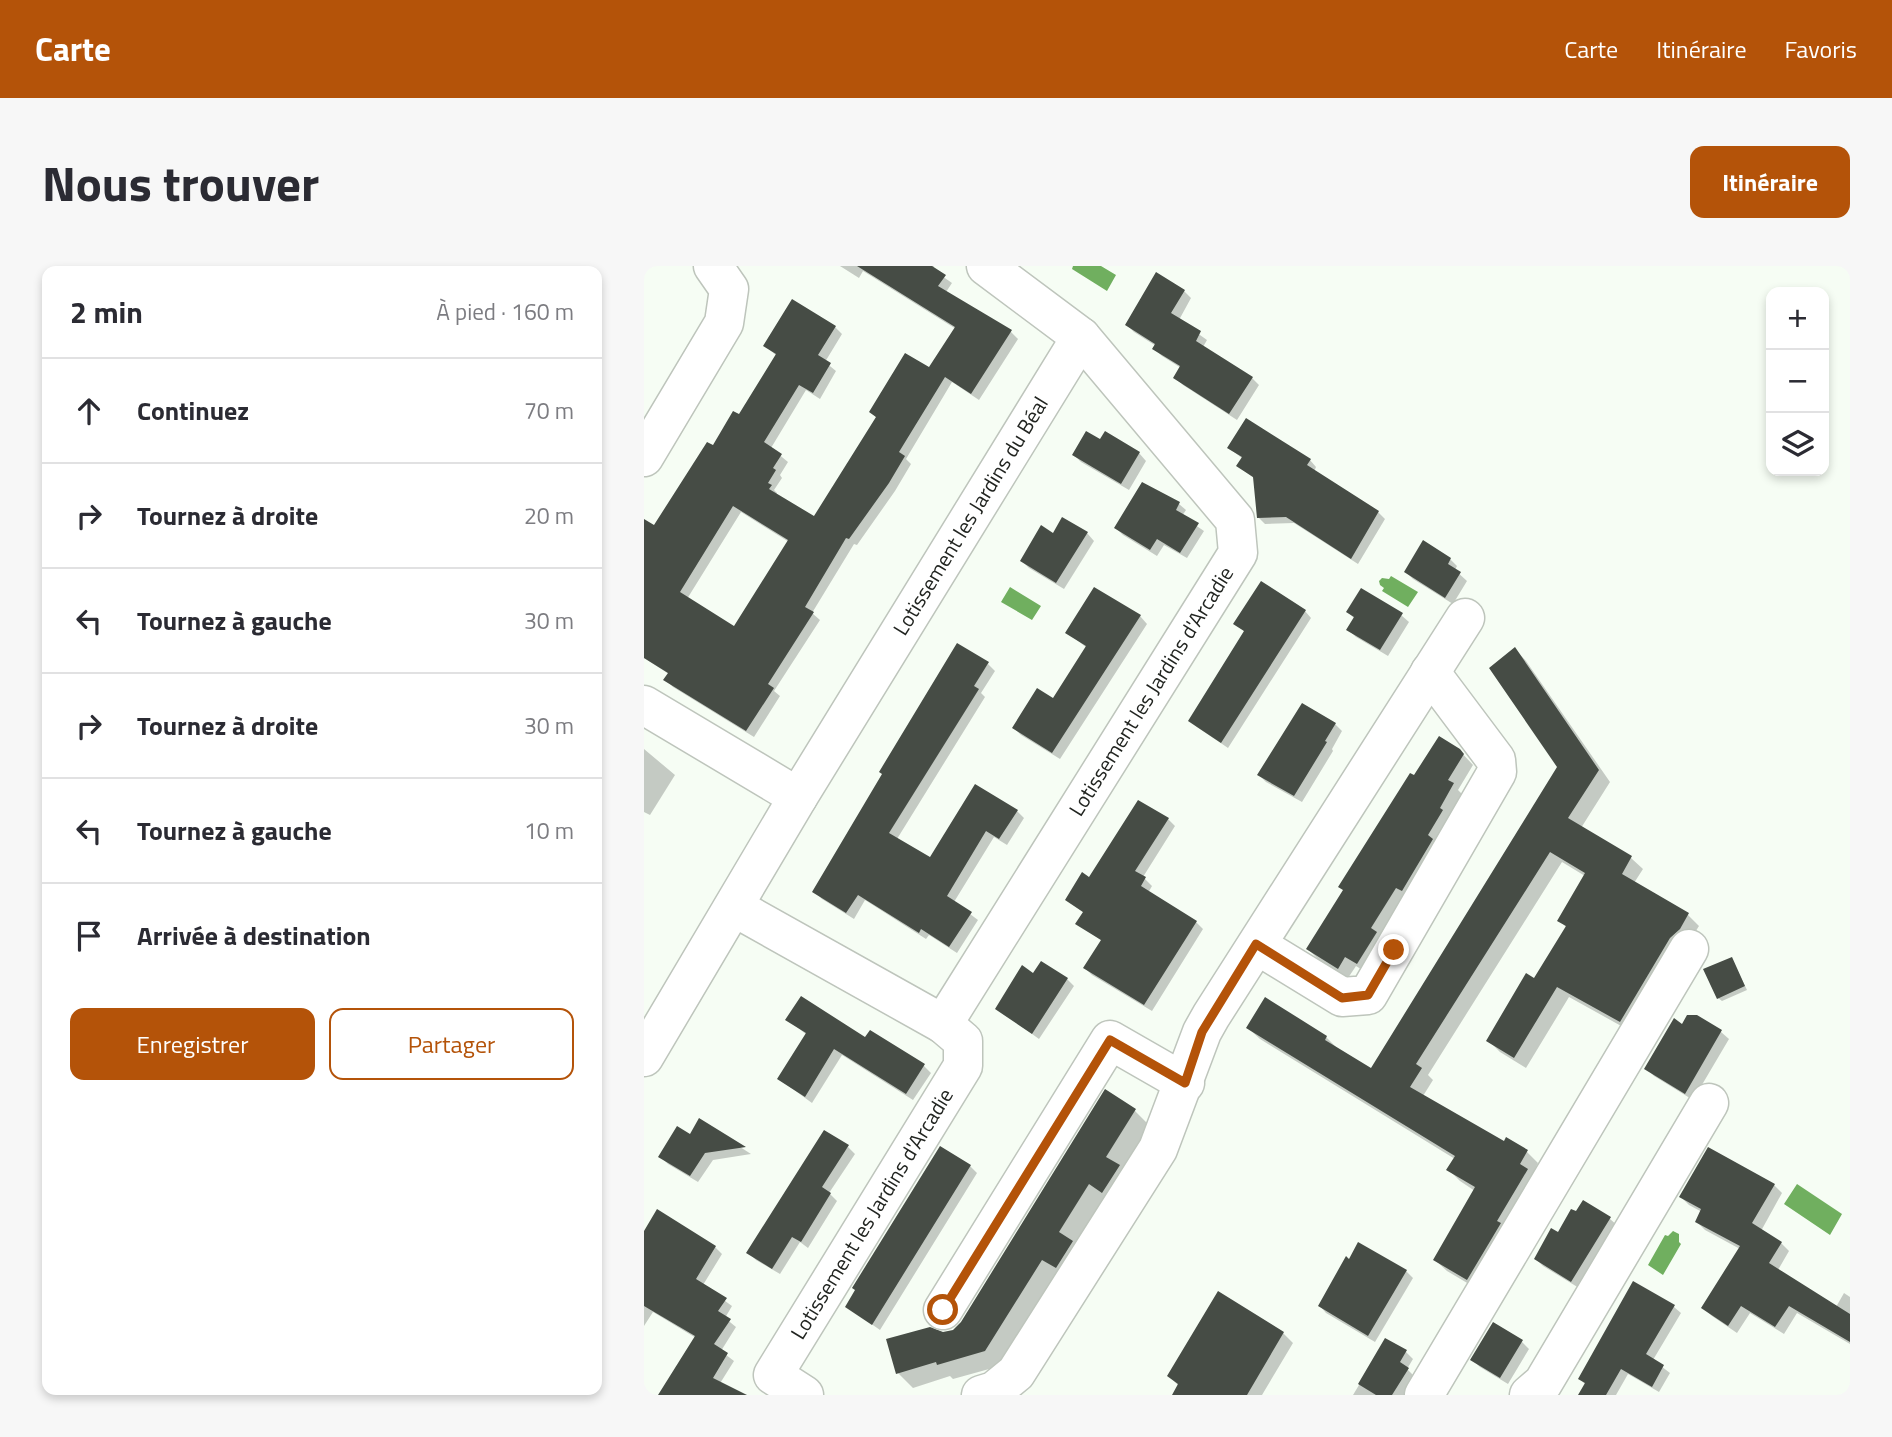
<!DOCTYPE html>
<html lang="fr">
<head>
<meta charset="utf-8">
<style>
	body { margin:0; font-family:"Titillium Web",sans-serif; background:#f7f7f7; color:#2b2b33 }
	.controls { position:absolute; right:21px; top:21px; display:grid; overflow:hidden; border-radius:14px; box-shadow:0 4px 10px #0003 }
	.controls button { width:63px; height:63px; display:grid; place-items:center; padding:0; border:0; border-bottom:2px solid #e1e1e2; background:#fff; color:#2b2b33; font:35px sans-serif }
	.stop { position:absolute; width:21px; height:21px; margin:-16px; border:5px solid #b45309; border-radius:50%; background:#fff }
	.stop.end { background:#b45309; border-color:#fff; box-shadow:0 2px 7px #0008 }
	.list { margin:0; padding:0; list-style:none }
	h2 { display:flex; justify-content:space-between; align-items:center; height:91px; margin:0; padding:0 28px; font-size:30px }
	h2 small { font-size:23px; font-weight:400; color:#7c7c81 }
	.list li { display:grid; grid-template-columns:46px 1fr auto; gap:21px; align-items:center; box-sizing:border-box; height:105px; padding:0 28px; border-top:2px solid #e1e1e2 }
	.list b { display:block; font-size:26px; white-space:nowrap }
	.list em { font-size:23px; font-style:normal; color:#7c7c81 }
	.actions { display:flex; gap:14px; padding:21px 28px }
	.actions a { flex:1; padding:16px 0; border:2px solid #b45309; border-radius:14px; text-align:center; font-size:24px; color:#b45309 }
	.actions .main { background:#b45309; color:#fff }
	.icon { flex:none; width:38px; height:38px; fill:none; stroke:currentColor; stroke-width:2; stroke-linecap:round; stroke-linejoin:round }
	.map { position:relative; flex:none; width:1206px; height:1129px; overflow:hidden; border-radius:14px }
	header { display:flex; align-items:center; gap:42px; box-sizing:border-box; height:98px; padding:0 35px; background:#b45309; color:#fff }
	header strong { font-size:33px }
	nav { display:flex; gap:38px; margin-inline-start:auto; font-size:24px }
	.intro { display:flex; align-items:center; justify-content:space-between; box-sizing:border-box; height:168px; padding:0 42px }
	h1 { margin:0; font-size:49px }
	.button { padding:18px 32px; border-radius:14px; background:#b45309; color:#fff; font-size:24px; font-weight:700 }
	main { display:flex; gap:42px; padding:0 42px }
	aside { flex:1; background:#fff; border-radius:14px; box-shadow:0 4px 10px #0003 }
	.map>svg:first-child { display:block }
	.water { fill:#70af5f }
	.shadow { fill:#0003; fill-rule:evenodd }
	.building { fill:#464c45; fill-rule:evenodd }
	.lines { fill:none; stroke-linecap:round; stroke-linejoin:round }
	.minor-casing { stroke:#bec5bc; stroke-width:41 }
	.minor { stroke:#fff; stroke-width:38 }
	.route { stroke:#b45309; stroke-width:9 }
	.labels { text-anchor:middle; stroke-width:7; stroke-linejoin:round; paint-order:stroke }
	.street-label { font-size:21px; fill:#222521; stroke:#fff }
</style>
</head>
<body>
<header>
<strong>Carte</strong>
<nav><a>Carte</a><a>Itinéraire</a><a>Favoris</a></nav>
</header>
<div class="intro"><h1>Nous trouver</h1><a class="button">Itinéraire</a></div>
<main>
<aside>
<h2>2 min<small>À pied · 160 m</small></h2>
<ul class="list">
<li><svg class="icon" aria-label="ahead" viewBox="0 0 24 24"><path d="M12 20V5M6 11l6-6 6 6"/></svg><div><b>Continuez</b></div><em>70 m</em></li>
<li><svg class="icon" aria-label="right" viewBox="0 0 24 24"><path d="M7 20v-9h11M14 6l5 5-5 5"/></svg><div><b>Tournez à droite</b></div><em>20 m</em></li>
<li><svg class="icon" aria-label="left" viewBox="0 0 24 24"><path d="M17 20v-9H6M10 6l-5 5 5 5"/></svg><div><b>Tournez à gauche</b></div><em>30 m</em></li>
<li><svg class="icon" aria-label="right" viewBox="0 0 24 24"><path d="M7 20v-9h11M14 6l5 5-5 5"/></svg><div><b>Tournez à droite</b></div><em>30 m</em></li>
<li><svg class="icon" aria-label="left" viewBox="0 0 24 24"><path d="M17 20v-9H6M10 6l-5 5 5 5"/></svg><div><b>Tournez à gauche</b></div><em>10 m</em></li>
<li><svg class="icon" aria-label="arrive" viewBox="0 0 24 24"><path d="M6 21V4h12l-3 4 3 4H6"/></svg><div><b>Arrivée à destination</b></div></li>
</ul>
<div class="actions"><a class="main">Enregistrer</a><a>Partager</a></div>
</aside>
<div class="map">
<svg width="1206" height="1129" viewBox="0 0 1206 1129">
	<rect width="100%" height="100%" fill="#f6fdf4"/>
	<path class="water" d="M429,0H457L472,9L463,25L428,3Z
		M747,310L774,326L764,341L738,325L740,322L736,319L735,315L738,312L745,313Z
		M366,321L397,340L388,354L357,336Z
		M1153,918L1198,948L1186,969L1140,938Z
		M1029,965L1035,968V976L1037,978L1019,1009L1004,999L1021,969L1024,970Z"/>
	<path class="shadow" d="M196,0H290L288,3L308,17L302,26L367,66L374,73L335,134L308,116L262,193L267,198L251,225L213,279L210,278L168,347L176,354L130,425L136,430L110,471L29,421L22,414L25,408L0,392V266L10,261L69,181L95,151L133,90L121,80L191,61L198,68L181,96L192,105L176,133L162,124L127,182L144,196L136,209L138,212L130,224L133,227L132,230L171,253L234,153L227,146L286,103L312,63L219,5L215,12ZM97,246L145,276L91,362L43,333Z
		M540,25L547,32L535,54L563,74L559,81L608,112L615,119L593,154L539,119L531,111L537,102L518,90L510,83L512,80L490,66L483,59Z
		M585,182L666,194L672,201L670,206L734,246L741,253L714,298L650,257L621,258L614,251L611,213L594,200L599,193Z
		M495,187L502,195L485,224L437,196L430,189Z
		M499,219L535,238L542,244L538,250L560,265L543,292L520,279L513,290L479,269L472,262Z
		M443,267L450,275L420,323L385,302L378,295L410,269Z
		M806,293L813,300L811,304L823,315L809,338L769,313L762,306Z
		M661,345L667,352L584,482L553,461L546,455L601,366L592,357Z
		M704,346L757,349L765,356L744,390L712,371L705,364L711,353Z
		M496,350L503,358L416,493L377,469L370,462L410,434L443,382L424,367Z
		M871,383L882,395L966,516L937,562L987,592L999,603L990,617L1044,649L1055,660L988,766L925,731L882,802L856,786L845,775L891,714L923,662L915,654L941,610L918,596L784,809L789,814L779,830L860,877L883,886L894,897L888,909L894,916L835,1024L803,1005L791,994L831,925L816,915L805,904L811,893L616,773L604,762L682,771L694,783L728,804L915,501Z
		M344,398L351,405L337,427L341,431L253,573L286,594L373,545L380,552L363,579L350,571L310,636L334,654L313,687L285,669L282,673L221,634L210,653L178,633L171,626Z
		M691,458L698,465L688,483L689,485L658,536L622,516L615,509Z
		M0,483L31,509L6,549L0,546Z
		M815,484L829,499L814,524L819,529L723,707L712,700L704,712L674,693L664,683L770,512Z
		M524,553L531,560L499,611L508,620L504,627L552,656L559,663L508,745L448,709L441,702L458,675L433,657L440,647L423,634Z
		M1088,693L1103,724L1078,735L1074,732Z
		M390,709L423,713L430,720L395,773L353,743Z
		M1053,751L1077,766L1085,773L1049,834L1010,810L1002,802L1039,760Z
		M144,754L280,800L287,807L269,834L198,789L168,837L135,813L163,769Z
		M462,826L491,845L506,860L356,1100L309,1113L306,1110L269,1122L254,1107L299,1068L310,1065L319,1057Z
		M56,855L107,888L69,894L54,916L24,898L16,890L46,870Z
		M204,881L211,888L185,927L193,935L164,982L156,976L136,1008L112,994L105,987Z
		M297,882L326,900L333,907L236,1064L203,1041Z
		M1130,919L1138,927L1117,965L1137,977L1145,985L1134,1004L1192,1041L1200,1027L1206,1031V1078L1153,1047L1140,1068L1106,1047L1093,1067L1068,1050L1059,1042L1096,983L1061,964L1053,956L1058,946L1045,939L1037,931Z
		M939,937L966,953L974,960L935,1022L899,1000L892,993Z
		M0,967L71,981L78,988L59,1019L88,1040L81,1052L92,1061L77,1085L90,1095L75,1119L74,1129H27L52,1072L9,1046L0,1060Z
		M705,995L762,1005L769,1012L731,1076L682,1047L676,1040Z
		M990,1017L1030,1041L1037,1047L1009,1094L1026,1107L1015,1126L984,1108L972,1129H936L942,1119L936,1113Z
		M574,1027L639,1067L649,1077L618,1129H530L535,1120L525,1110Z
		M742,1074L762,1086L769,1093L763,1103L771,1111L760,1129H709Z
		M878,1076L885,1083L864,1118L836,1101L828,1094Z"/>
	<path class="building" d="M213,0H288L302,9L294,20L368,64L327,128L301,111L255,186L261,190L245,217L205,273L202,272L161,341L170,346L124,418L130,422L102,465L19,414L24,407L0,392V253L10,259L63,176L69,179L89,145L95,148L132,88L119,80L148,33L192,60L174,89L187,97L169,127L155,119L120,176L138,188L129,202L132,204L124,217L128,219L125,223L170,250L232,151L225,146L261,87L285,101L311,61ZM89,240L144,274L90,360L36,326Z
		M512,6L541,24L527,47L557,65L552,75L609,111L585,148L529,112L536,100L508,83L511,78L481,59Z
		M602,152L667,193L663,199L735,245L707,293L642,251L613,252L609,211L592,200L598,191L583,182Z
		M442,165L456,173L461,165L496,186L477,218L428,189Z
		M498,216L536,236L532,244L555,257L536,287L513,273L506,284L470,262Z
		M418,251L444,266L412,317L376,295L397,259L409,267Z
		M779,274L807,292L804,298L817,306L801,332L760,306Z
		M617,315L662,344L577,477L544,455L600,365L589,358Z
		M450,321L497,349L408,487L368,462L393,422L409,432L442,380L421,367Z
		M717,322L759,347L736,384L702,364L710,351L702,346Z
		M313,377L345,396L330,420L335,423L245,567L286,591L331,518L374,544L355,573L342,565L303,630L328,646L305,681L277,663L275,667L214,629L202,647L168,626L238,508L235,506Z
		M871,381L955,504L924,552L988,590L978,608L1045,647L1036,663L1026,672L976,756L913,721L870,792L842,775L882,707L890,712L922,660L913,655L941,607L906,586L772,798L778,802L766,821L860,875L862,871L884,884L876,898L884,903L853,955L857,957L823,1014L789,994L831,921L802,904L811,890L602,762L621,731L683,770L681,774L727,802L913,501L845,402Z
		M658,437L692,457L681,475L683,476L650,530L613,509Z
		M795,470L816,483L820,488L804,514L810,517L796,542L799,544L784,569L789,573L758,625L752,622L727,662L733,666L713,698L701,691L694,703L662,683L699,624L694,621L766,507L770,509Z
		M494,534L525,552L491,605L502,611L497,620L553,655L500,739L439,702L457,674L431,658L439,646L421,634L438,606L445,611Z
		M1088,691L1101,720L1073,733L1059,703Z
		M397,695L424,712L388,768L351,743L378,699L389,707Z
		M157,730L221,771L226,764L281,798L262,828L190,783L161,831L133,813L162,767L141,754Z
		M1043,749H1053L1078,764L1041,828L1000,803L1030,752L1038,758Z
		M461,823L492,843L462,891L476,899L458,927L445,918L415,966L429,975L412,1002L398,994L341,1085L293,1099L292,1096L252,1108L242,1073L286,1061L299,1066L309,1064L317,1056Z
		M55,852L102,881L61,887L46,910L14,891L33,860L46,868Z
		M180,864L205,879L178,921L187,927L157,976L148,971L128,1003L102,987Z
		M296,880L327,899L228,1059L201,1041L211,1024L208,1022Z
		M1064,881L1131,918L1108,957L1138,976L1125,997L1206,1048V1076L1145,1040L1131,1061L1097,1040L1084,1060L1057,1042L1096,980L1051,956L1057,943L1035,931Z
		M939,934L967,951L927,1016L890,993L907,962L914,966L927,943L932,945Z
		M13,943L72,980L52,1013L83,1032L74,1045L87,1053L70,1078L84,1087L69,1112L103,1129H14L51,1070L0,1040V965Z
		M714,976L763,1004L724,1070L674,1040L702,990L705,993Z
		M989,1015L1031,1039L1002,1088L1020,1099L1008,1121L977,1103L962,1129H934L941,1117L934,1113Z
		M574,1025L640,1066L603,1129H528L534,1118L523,1110Z
		M849,1056L879,1074L856,1112L826,1094Z
		M741,1072L763,1084L756,1096L765,1102L748,1129H732L714,1118Z"/>
	<g class="lines">
		<defs>
			<g id="minor">
				<path d="M0,191L80,57L85,23L69,0"/>
				<path d="M0,439L154,531"/>
				<path id="s1" d="M90,641L299,758L594,287L591,254L437,71L342,0"/>
				<path d="M613,679L698,731L724,729L853,506L852,494L786,406"/>
				<path id="s2" d="M0,791L154,531L437,71"/>
				<path d="M299,1044L466,774L541,817"/>
				<path id="s3" d="M160,1129L129,1109L319,800V775L299,758"/>
				<path d="M337,1129L350,1125L372,1107L514,883L558,766L567,750L821,352"/>
				<path d="M780,1129L1045,683"/>
				<path d="M885,1129L899,1117L1065,837"/>
			</g>
		</defs>
		<use href="#minor" class="minor-casing"/>
		<use href="#minor" class="minor"/>
	</g>
	<g class="lines">
		<path class="route" d="M299,1044L466,774L541,817L558,766L612,678L698,732L724,729L750,684"/>
	</g>
	<g class="labels">
		<g class="street-label">
			<text dy="7" stroke="none"><textPath href="#s2" startOffset="632">Lotissement les Jardins du Béal</textPath></text>
			<text dy="7" stroke="none"><textPath href="#s1" startOffset="632">Lotissement les Jardins d'Arcadie</textPath></text>
			<text dy="7" stroke="none"><textPath href="#s3" startOffset="226">Lotissement les Jardins d'Arcadie</textPath></text>
		</g>
	</g>
</svg>
<div class="controls">
<button>+</button>
<button>−</button>
<button><svg class="icon" aria-label="layers" viewBox="0 0 24 24"><path d="M12 4l9 5-9 5-9-5zM3 14l9 5 9-5"/></svg></button>
</div>
<div class="stop" style="left:299px;top:1044px"></div>
<div class="stop end" style="left:750px;top:684px"></div>
</div>
</main>
</body>
</html>
